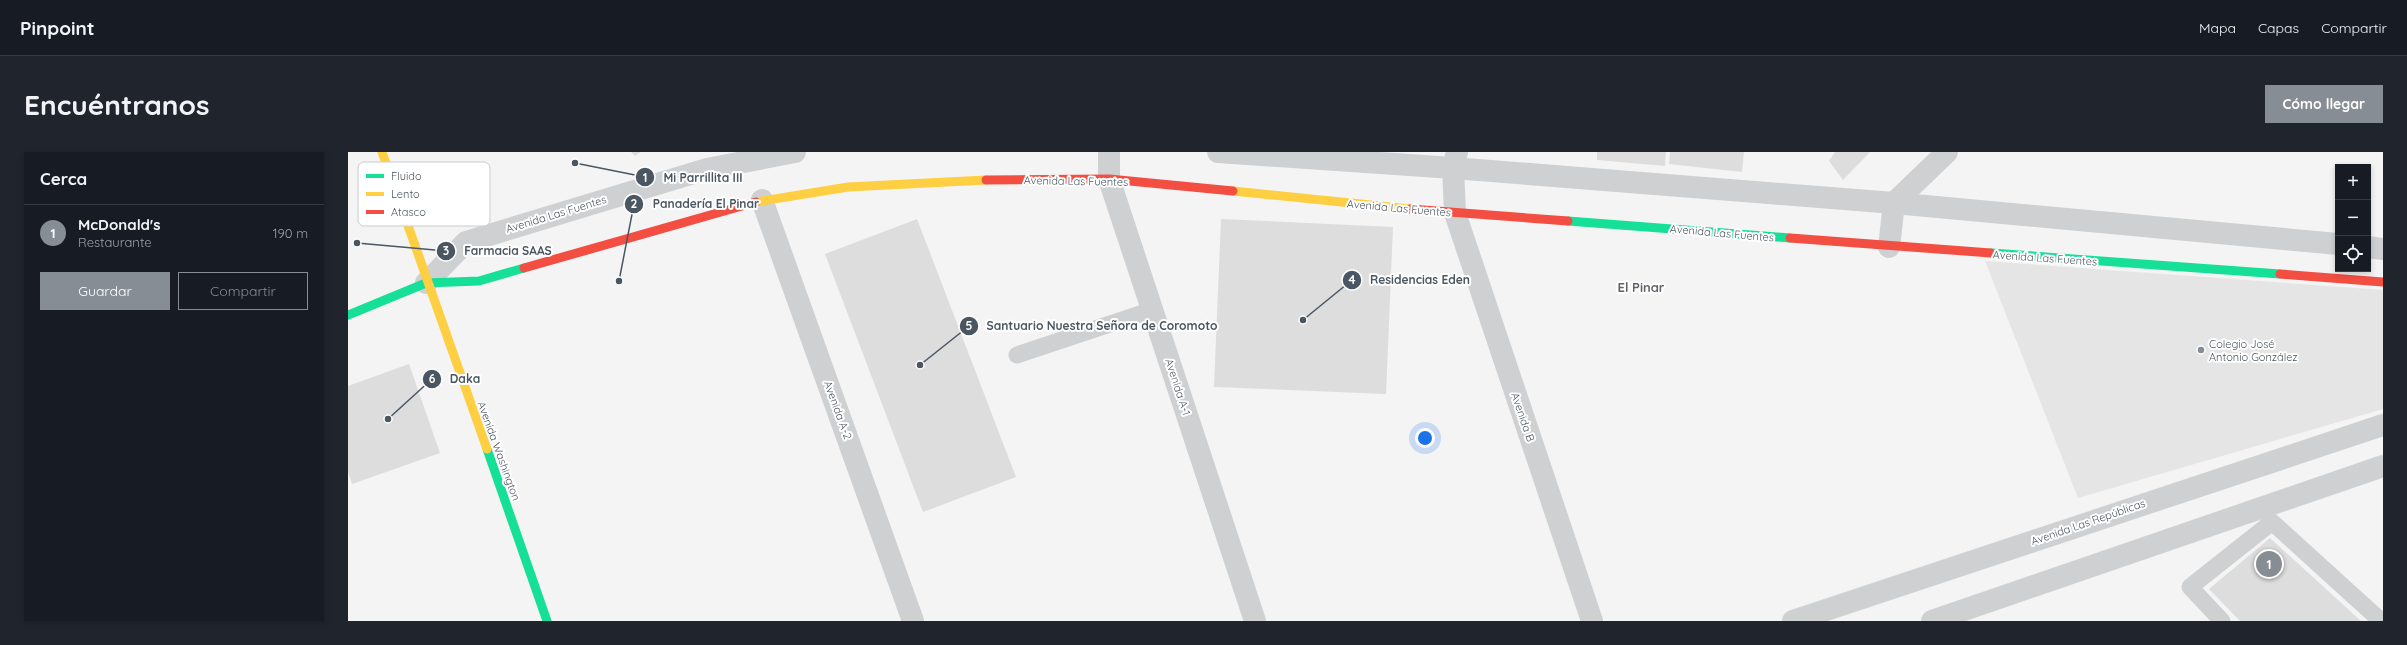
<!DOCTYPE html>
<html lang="es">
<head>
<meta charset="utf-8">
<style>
	body { margin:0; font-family:Quicksand,sans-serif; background:#20242c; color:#f1f3f6 }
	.controls { position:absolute; right:12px; top:12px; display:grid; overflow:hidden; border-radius:0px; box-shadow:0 2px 6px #0003 }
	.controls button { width:36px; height:36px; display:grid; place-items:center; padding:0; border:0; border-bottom:1px solid #363941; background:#171b24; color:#f1f3f6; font:20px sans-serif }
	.you { position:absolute; left:1077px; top:286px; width:14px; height:14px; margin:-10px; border:3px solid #fff; border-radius:50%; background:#1a73e8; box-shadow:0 0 0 6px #1a73e833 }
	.badge { display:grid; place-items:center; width:26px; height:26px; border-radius:50%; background:#868d94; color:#fff; font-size:13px; font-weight:700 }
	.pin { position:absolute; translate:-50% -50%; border:2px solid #fff; box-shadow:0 1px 4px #0006 }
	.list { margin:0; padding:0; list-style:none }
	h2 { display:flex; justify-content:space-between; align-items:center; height:52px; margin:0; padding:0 16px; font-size:17px }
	h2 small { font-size:13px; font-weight:400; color:#9ea1a6 }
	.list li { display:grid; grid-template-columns:26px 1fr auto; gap:12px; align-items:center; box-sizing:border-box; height:56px; padding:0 16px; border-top:1px solid #363941 }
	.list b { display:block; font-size:15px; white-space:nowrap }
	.list p { margin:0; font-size:13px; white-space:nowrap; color:#9ea1a6 }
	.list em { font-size:13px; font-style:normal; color:#9ea1a6 }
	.actions { display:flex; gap:8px; padding:12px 16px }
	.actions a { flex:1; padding:9px 0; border:1px solid #868d94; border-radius:0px; text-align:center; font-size:14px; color:#868d94 }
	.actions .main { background:#868d94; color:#fff }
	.icon { flex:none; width:22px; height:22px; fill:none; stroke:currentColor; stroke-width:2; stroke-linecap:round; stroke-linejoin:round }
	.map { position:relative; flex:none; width:2035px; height:469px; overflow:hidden; border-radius:0px }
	header { display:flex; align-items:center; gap:24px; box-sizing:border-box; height:56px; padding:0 20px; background:#171b24; border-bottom:1px solid #363941 }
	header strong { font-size:19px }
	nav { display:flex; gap:22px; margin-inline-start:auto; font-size:14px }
	.intro { display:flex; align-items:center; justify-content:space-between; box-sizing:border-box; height:96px; padding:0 24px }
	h1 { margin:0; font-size:28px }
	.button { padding:10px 18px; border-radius:0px; background:#868d94; color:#fff; font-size:14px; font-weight:700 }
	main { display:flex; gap:24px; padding:0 24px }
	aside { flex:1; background:#171b24; border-radius:0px; box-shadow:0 2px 6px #0003 }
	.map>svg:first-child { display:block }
	.education { fill:#e6e5e6 }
	.building { fill:#ddddde }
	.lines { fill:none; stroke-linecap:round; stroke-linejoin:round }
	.lane { stroke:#ced0d2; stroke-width:17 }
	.street { stroke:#ced0d2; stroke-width:22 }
	.fast { stroke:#16e098; stroke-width:9 }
	.slow { stroke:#ffcf43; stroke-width:9 }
	.jam { stroke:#f24e42; stroke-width:9 }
	.poi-dot { fill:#868d94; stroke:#fff; stroke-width:1.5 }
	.labels { text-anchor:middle; stroke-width:4; stroke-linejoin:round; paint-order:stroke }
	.street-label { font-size:11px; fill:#4a5661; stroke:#fff }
	.poi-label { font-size:11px; fill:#4a5661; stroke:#fff; text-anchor:start }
	.quarter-label { font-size:13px; font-weight:bold; fill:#5f6368; stroke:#fff }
	.key { fill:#fff; stroke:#c9ccd0; stroke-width:1 }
	.key-label { font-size:11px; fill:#4a5661 }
	.leader { fill:none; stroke:#4a5661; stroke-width:1.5 }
	.callout-dot { fill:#4a5661; stroke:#fff; stroke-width:1.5 }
	.mark-label { font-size:12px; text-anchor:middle; font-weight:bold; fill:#fff }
	.callout-label { font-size:12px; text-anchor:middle; font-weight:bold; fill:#4a5661; stroke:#fff; stroke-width:4; stroke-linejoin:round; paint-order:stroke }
</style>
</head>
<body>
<header>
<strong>Pinpoint</strong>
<nav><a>Mapa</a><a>Capas</a><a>Compartir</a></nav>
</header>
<div class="intro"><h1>Encuéntranos</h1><a class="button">Cómo llegar</a></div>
<main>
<aside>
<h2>Cerca<small></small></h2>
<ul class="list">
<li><span class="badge">1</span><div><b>McDonald's</b><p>Restaurante</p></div><em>190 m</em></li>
</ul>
<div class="actions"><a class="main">Guardar</a><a>Compartir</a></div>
</aside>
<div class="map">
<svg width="2035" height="469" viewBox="0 0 2035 469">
	<rect width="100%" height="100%" fill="#f4f4f4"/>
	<path class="education" d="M1637,109L2035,138V257L1730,346Z"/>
	<path class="building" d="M283,0H293L287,4Z
		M1249,0H1318L1317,14L1249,8Z
		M1322,0H1396L1394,20L1321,12Z
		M1487,0H1522L1495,28L1481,9Z
		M569,67L668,325L575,360L477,102Z
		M873,67L1045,75L1038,242L866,235Z
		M61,212L92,301L4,332L0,320V234Z
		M1922,386L2013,469H1892L1861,437Z"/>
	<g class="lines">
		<path class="lane" d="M669,203L804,158
			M1874,469L1842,435L1924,370L2033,469"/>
		<path class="street" d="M761,0V27L907,469
			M870,0L1105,16L1546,51L1990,92
			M1109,0L1105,16L1107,61L1244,469
			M414,48L565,469
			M1546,51L1599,0
			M1541,95L1546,51
			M2020,95L2035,97
			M78,131L118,90L359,17L447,0
			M1445,469L2035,273
			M1584,469L2035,314"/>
		<path class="fast" d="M1220,69L1442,86
			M1643,101L1932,122
			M0,163L78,131L131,129L176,116
			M139,297L199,469"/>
		<path class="slow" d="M34,0L139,297
			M885,39L1062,57
			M408,50L500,35L638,28"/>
		<path class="jam" d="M638,28L761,27L885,39
			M1062,57L1220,69
			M1442,86L1643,101
			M176,116L408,50
			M1932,122L2035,130"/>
	</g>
	<circle class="poi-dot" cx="1853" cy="198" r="4"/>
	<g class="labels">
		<g class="street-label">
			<text transform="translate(728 29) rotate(1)" y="4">Avenida Las Fuentes</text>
			<text transform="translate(1051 56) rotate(5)" y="4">Avenida Las Fuentes</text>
			<text transform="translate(208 62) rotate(-17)" y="4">Avenida Las Fuentes</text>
			<text transform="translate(1374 81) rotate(5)" y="4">Avenida Las Fuentes</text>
			<text transform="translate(1697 106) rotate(4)" y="4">Avenida Las Fuentes</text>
			<text transform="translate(830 235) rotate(72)" y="4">Avenida A-1</text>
			<text transform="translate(490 258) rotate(70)" y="4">Avenida A-2</text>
			<text transform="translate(1175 265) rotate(71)" y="4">Avenida B</text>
			<text transform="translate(151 299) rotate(70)" y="4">Avenida Washington</text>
			<text transform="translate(1740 370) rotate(-19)" y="4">Avenida Las Repúblicas</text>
		</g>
		<g class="poi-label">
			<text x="1861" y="196">Colegio José<tspan x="1861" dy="13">Antonio González</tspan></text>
		</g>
		<g class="quarter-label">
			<text x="1293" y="140">El Pinar</text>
		</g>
	</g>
	<rect x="10" y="10" width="132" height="64" rx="6" class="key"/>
	<rect x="18" y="22" width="18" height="4" fill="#16e098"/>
	<rect x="18" y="40" width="18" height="4" fill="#ffcf43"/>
	<rect x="18" y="58" width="18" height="4" fill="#f24e42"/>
	<g class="key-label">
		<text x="43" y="28">Fluido</text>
		<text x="43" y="46">Lento</text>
		<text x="43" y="64">Atasco</text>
	</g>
	<path class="leader" d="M227 11L297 25M271 129L286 52M9 91L98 99M955 168L1004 128M572 213L621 174M40 267L84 227"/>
	<g class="callout-dot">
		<circle cx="227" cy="11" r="4"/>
		<circle cx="271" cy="129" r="4"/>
		<circle cx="9" cy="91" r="4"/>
		<circle cx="955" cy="168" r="4"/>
		<circle cx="572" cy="213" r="4"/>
		<circle cx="40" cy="267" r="4"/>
		<circle cx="297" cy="25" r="10"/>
		<circle cx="286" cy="52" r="10"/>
		<circle cx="98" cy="99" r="10"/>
		<circle cx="1004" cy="128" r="10"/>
		<circle cx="621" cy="174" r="10"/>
		<circle cx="84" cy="227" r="10"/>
	</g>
	<g class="mark-label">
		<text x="297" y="30">1</text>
		<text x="286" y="56">2</text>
		<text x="98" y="103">3</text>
		<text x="1004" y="132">4</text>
		<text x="621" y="178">5</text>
		<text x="84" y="231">6</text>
	</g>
	<g class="callout-label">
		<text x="355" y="30">Mi Parrillita III</text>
		<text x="358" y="56">Panadería El Pinar</text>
		<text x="160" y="103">Farmacia SAAS</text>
		<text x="1072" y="132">Residencias Eden</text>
		<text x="754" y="178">Santuario Nuestra Señora de Coromoto</text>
		<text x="117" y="231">Daka</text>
	</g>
</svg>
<div class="controls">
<button>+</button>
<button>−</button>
<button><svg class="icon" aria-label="locate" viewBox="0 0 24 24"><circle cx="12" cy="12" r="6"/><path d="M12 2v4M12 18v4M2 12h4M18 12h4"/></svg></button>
</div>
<div class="you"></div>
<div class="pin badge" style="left:1921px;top:412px">1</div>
</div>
</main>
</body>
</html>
